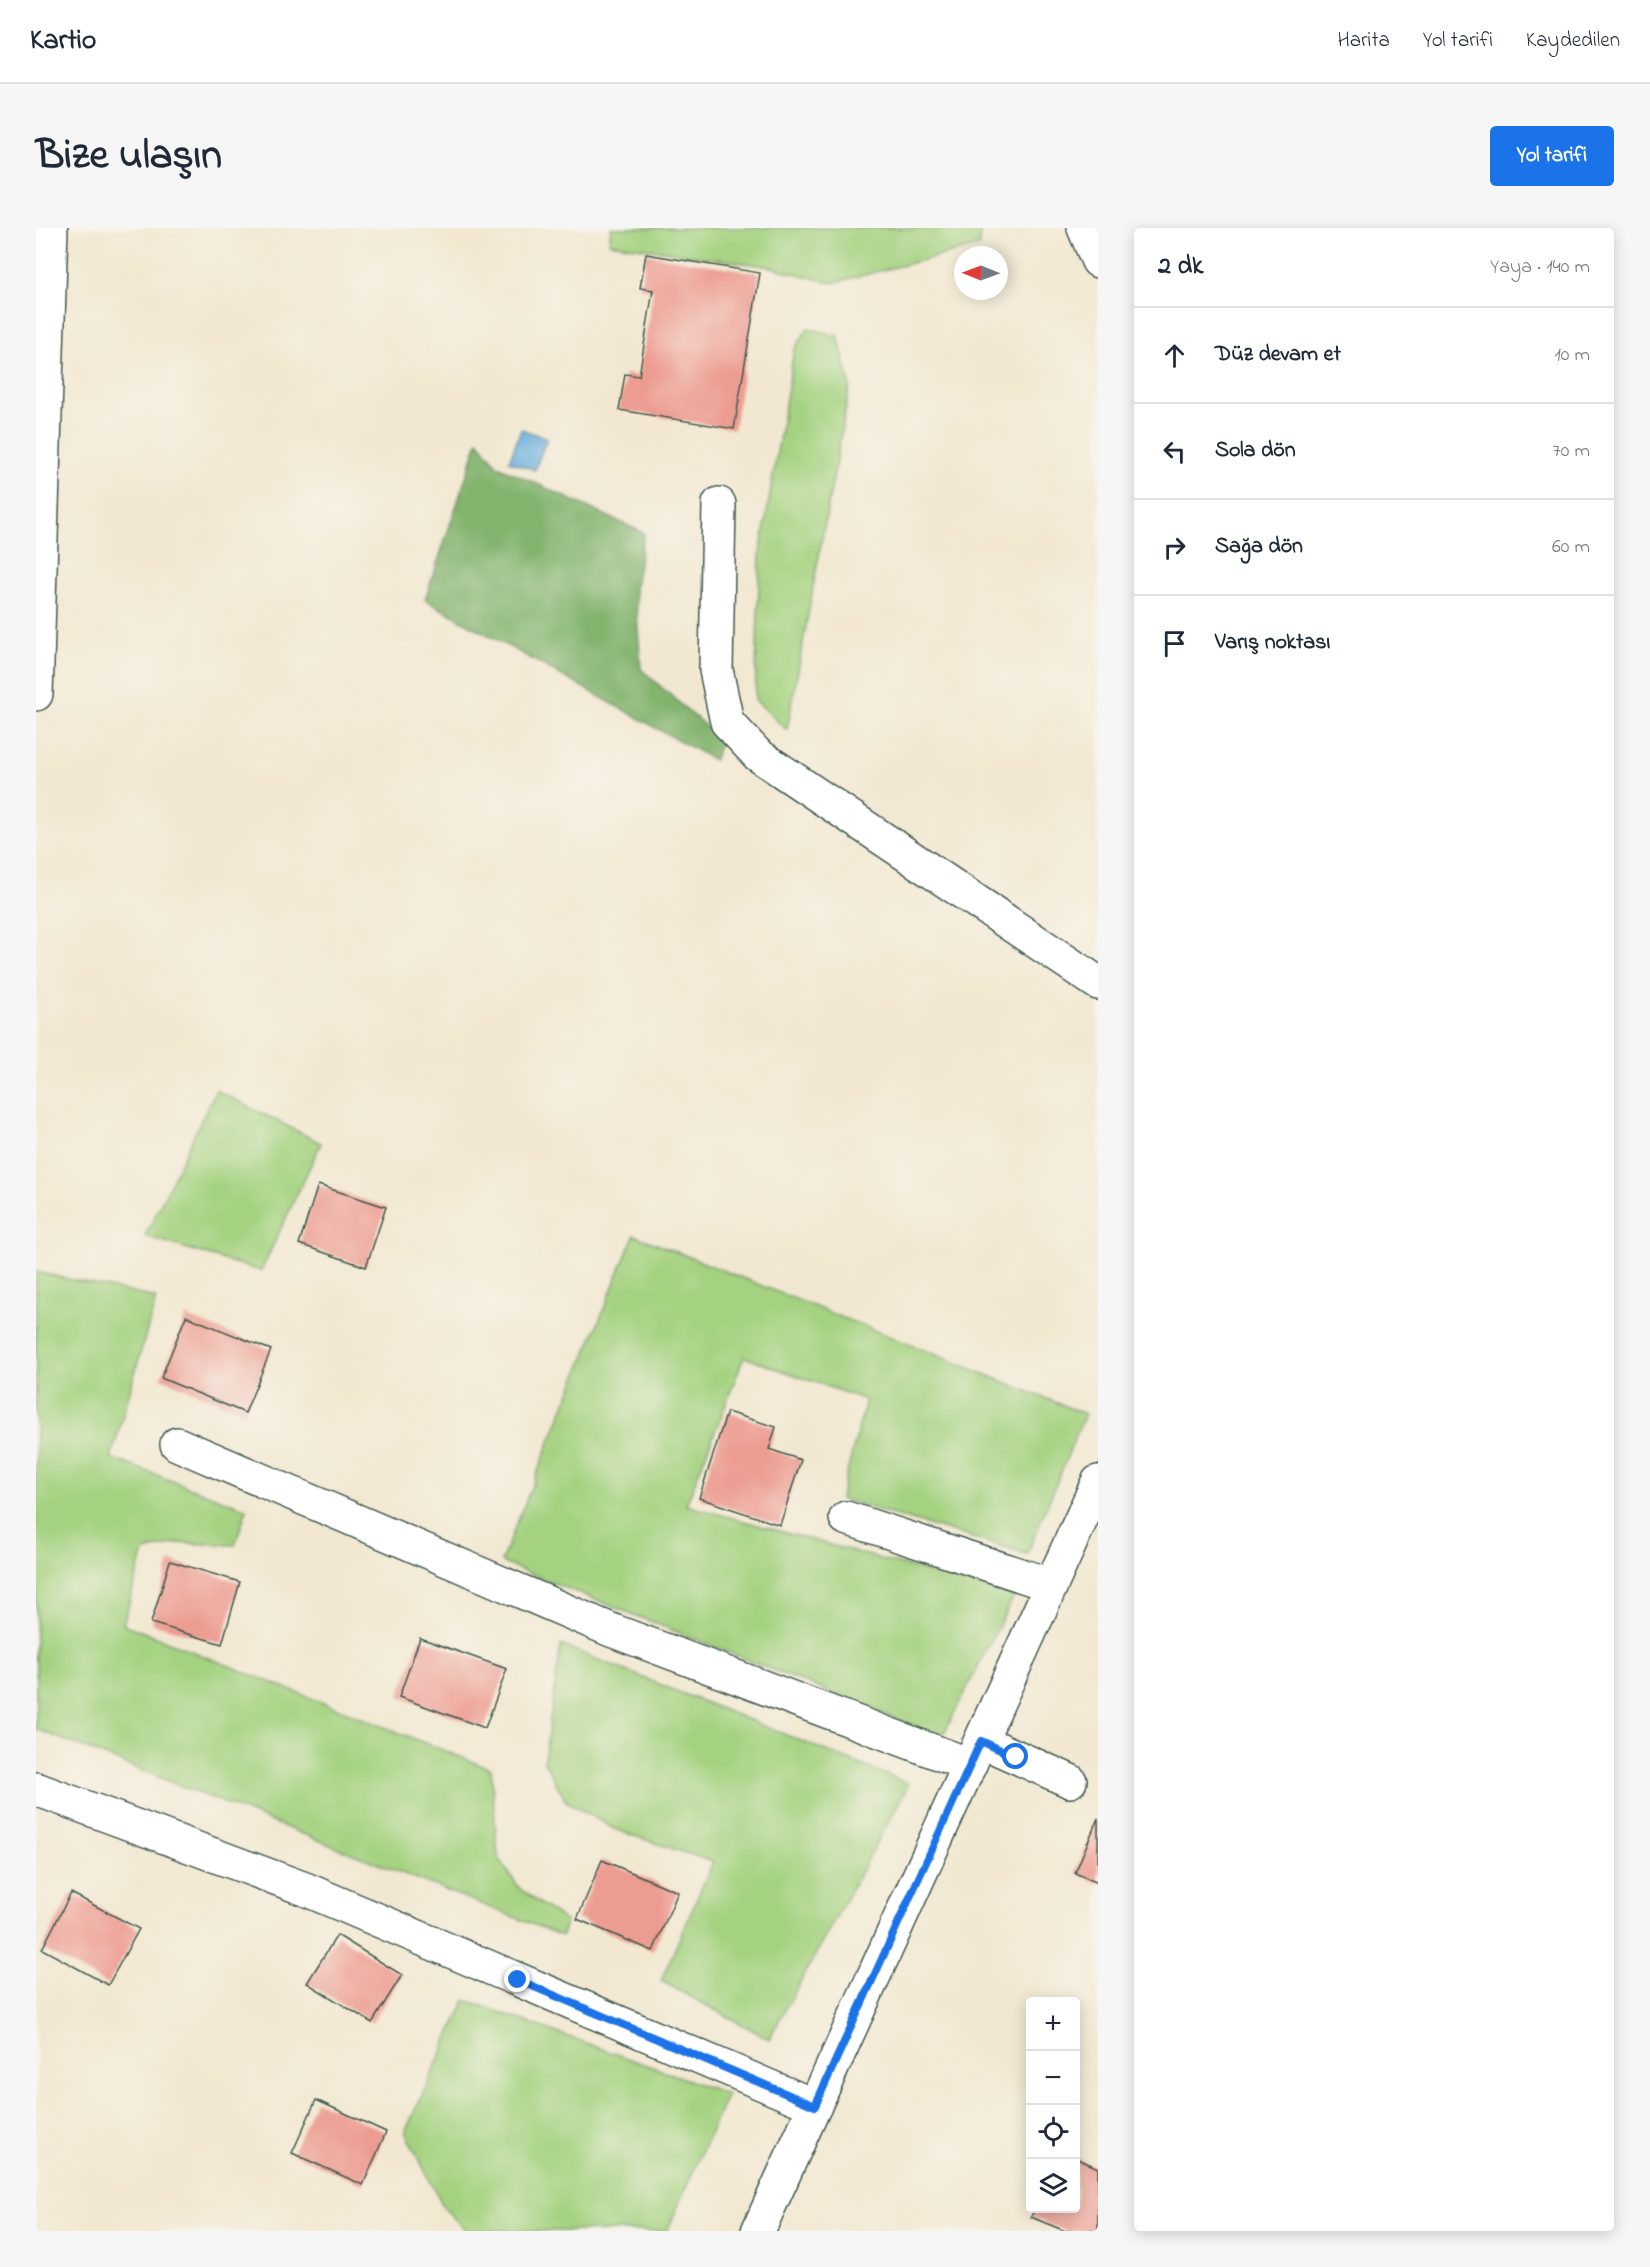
<!DOCTYPE html>
<html lang="tr">
<head>
<meta charset="utf-8">
<style>
	body { margin:0; font-family:"Indie Flower",sans-serif; background:#f6f6f7; color:#1f2937 }
	.controls { position:absolute; right:18px; bottom:18px; display:grid; overflow:hidden; border-radius:6px; box-shadow:0 3px 15px #0003 }
	.controls button { width:54px; height:54px; display:grid; place-items:center; padding:0; border:0; border-bottom:2px solid #e0e1e3; background:#fff; color:#1f2937; font:30px sans-serif }
	.compass { position:absolute; left:918px; top:18px; width:54px; height:54px; border-radius:50%; background:#fff; box-shadow:0 3px 15px #0003; rotate:271deg }
	.stop { position:absolute; width:18px; height:18px; margin:-14px; border:4px solid #1a73e8; border-radius:50%; background:#fff }
	.stop.end { background:#1a73e8; border-color:#fff; box-shadow:0 2px 6px #0008 }
	.list { margin:0; padding:0; list-style:none }
	h2 { display:flex; justify-content:space-between; align-items:center; height:78px; margin:0; padding:0 24px; font-size:26px }
	h2 small { font-size:20px; font-weight:400; color:#747a83 }
	.list li { display:grid; grid-template-columns:39px 1fr auto; gap:18px; align-items:center; box-sizing:border-box; height:96px; padding:0 24px; border-top:2px solid #e0e1e3 }
	.list b { display:block; font-size:22px; white-space:nowrap }
	.list em { font-size:20px; font-style:normal; color:#747a83 }
	.icon { flex:none; width:33px; height:33px; fill:none; stroke:currentColor; stroke-width:2; stroke-linecap:round; stroke-linejoin:round }
	.map { position:relative; flex:none; width:1062px; height:2003px; overflow:hidden; border-radius:6px }
	header { display:flex; align-items:center; gap:36px; box-sizing:border-box; height:84px; padding:0 30px; background:#fff; border-bottom:2px solid #e0e1e3 }
	header strong { font-size:28px }
	nav { display:flex; gap:33px; margin-inline-start:auto; font-size:21px }
	.intro { display:flex; align-items:center; justify-content:space-between; box-sizing:border-box; height:144px; padding:0 36px }
	h1 { margin:0; font-size:42px }
	.button { padding:15px 27px; border-radius:6px; background:#1a73e8; color:#fff; font-size:21px; font-weight:700 }
	main { display:flex; gap:36px; padding:0 36px }
	aside { flex:1; background:#fff; border-radius:6px; box-shadow:0 3px 15px #0003 }
	.map>svg:first-child { display:block }
	.green { fill:#a4d280; stroke:#62885a; stroke-width:1.5 }
	.forest { fill:#83b46e; stroke:#517851; stroke-width:1.5 }
	.water { fill:#67acdd; stroke:#437488; stroke-width:1.5 }
	.building { fill:#ed9c92 }
	.lines { fill:none; stroke-linecap:round; stroke-linejoin:round }
	.minor-casing { stroke:#3f574c; stroke-width:36 }
	.minor { stroke:#fff; stroke-width:33 }
	.route { stroke:#1a73e8; stroke-width:8 }
</style>
</head>
<body>
<header>
<strong>Kartio</strong>
<nav><a>Harita</a><a>Yol tarifi</a><a>Kaydedilen</a></nav>
</header>
<div class="intro"><h1>Bize ulaşın</h1><a class="button">Yol tarifi</a></div>
<main>
<div class="map">
<svg width="1062" height="2003" viewBox="0 0 1062 2003">
	<rect width="100%" height="100%" fill="#f7f3e8"/>
	<filter id="ink" filterUnits="userSpaceOnUse"><feTurbulence type="fractalNoise" baseFrequency=".0167" numOctaves="2"/><feDisplacementMap in="SourceGraphic" scale="12" xChannelSelector="R" yChannelSelector="G"/><feConvolveMatrix kernelMatrix="1 2 1 2 8 2 1 2 1" color-interpolation-filters="sRGB"/></filter>
	<filter id="wash" filterUnits="userSpaceOnUse"><feTurbulence type="fractalNoise" baseFrequency=".008" numOctaves="4" result="noise"/><feDisplacementMap in="SourceGraphic" scale="24" xChannelSelector="R" yChannelSelector="G"/><feGaussianBlur stdDeviation="1.35" result="paint"/><feColorMatrix in="noise" values="0 0 0 0 0 0 0 0 0 0 0 0 0 0 0 0 0 1.4 0 .05"/><feComposite in="paint" operator="in"/></filter>
	<g filter="url(#wash)">
		<rect width="100%" height="100%" fill="#f2e8d1"/>
		<path class="green" d="M575,0H944L943,18L796,55L735,39L573,15Z
			M772,100L802,108L814,157L751,502L719,472L724,327L758,122Z
			M180,862L285,915L225,1043L109,1008Z
			M598,1007L1049,1186L991,1326L804,1271L830,1172L708,1129L650,1277L978,1368L906,1509L465,1334Z
			M0,1044L120,1070L75,1230L211,1281L199,1317L143,1315L108,1323L87,1396L455,1541L462,1630L484,1661L530,1694L526,1708L0,1501Z
			M525,1417L873,1556L733,1811L625,1753L677,1634L578,1601L530,1573L508,1533Z
			M430,1772L691,1866L631,2003H431L408,1980L369,1904Z"/>
		<path class="forest" d="M442,213L462,238L608,305L599,359L605,441L685,512L678,532L389,372Z"/>
		<path class="water" d="M485,201L511,210L499,242L473,233Z"/>
		<g id="blocks">
			<path class="building" d="M610,26L724,45L698,201L583,182L589,146L603,148L617,62L604,60Z
				M282,957L350,979L330,1039L263,1016Z
				M150,1088L235,1122L209,1185L125,1150Z
				M691,1184L740,1199L733,1221L765,1232L744,1297L663,1270Z
				M134,1333L204,1354L186,1416L115,1395Z
				M384,1410L471,1441L449,1500L363,1469Z
				M1062,1590V1655L1039,1645Z
				M566,1632L642,1664L617,1723L541,1691Z
				M35,1665L103,1701L72,1757L6,1721Z
				M301,1707L366,1747L336,1795L271,1755Z
				M280,1872L350,1904L327,1957L256,1925Z
				M1040,1930L1062,1940V2003H1029L995,1989L999,1980H1040Z"/>
		</g>
	</g>
	<g filter="url(#ink)">
		<use href="#blocks" fill-opacity="0" stroke="#3f574c" stroke-width="1.5"/>
		<g class="lines">
			<defs>
				<path id="minor" d="M1048,0L1062,33
					M683,276L680,442L691,494L722,527L1062,755
					M0,466L15,0
					M141,1216L575,1402L934,1537
					M810,1290L1015,1357
					M945,1513L1034,1553
					M0,1561L269,1661L779,1878
					M722,2003L1062,1254"/>
			</defs>
			<use href="#minor" class="minor-casing"/>
			<use href="#minor" class="minor"/>
		</g>
	</g>
	<g class="lines" filter="url(#ink)">
		<path class="route" d="M482,1752L779,1878L945,1513L980,1529"/>
	</g>
</svg>
<div class="controls">
<button>+</button>
<button>−</button>
<button><svg class="icon" aria-label="locate" viewBox="0 0 24 24"><circle cx="12" cy="12" r="6"/><path d="M12 2v4M12 18v4M2 12h4M18 12h4"/></svg></button>
<button><svg class="icon" aria-label="layers" viewBox="0 0 24 24"><path d="M12 4l9 5-9 5-9-5zM3 14l9 5 9-5"/></svg></button>
</div>
<svg class="compass" viewBox="-18 -18 36 36"><path d="M0-13l5 13h-10z" fill="#e53935"/><path d="M0 13l5-13h-10z" fill="#747a83"/></svg>
<div class="stop" style="left:980px;top:1529px"></div>
<div class="stop end" style="left:482px;top:1752px"></div>
</div>
<aside>
<h2>2 dk<small>Yaya · 140 m</small></h2>
<ul class="list">
<li><svg class="icon" aria-label="ahead" viewBox="0 0 24 24"><path d="M12 20V5M6 11l6-6 6 6"/></svg><div><b>Düz devam et</b></div><em>10 m</em></li>
<li><svg class="icon" aria-label="left" viewBox="0 0 24 24"><path d="M17 20v-9H6M10 6l-5 5 5 5"/></svg><div><b>Sola dön</b></div><em>70 m</em></li>
<li><svg class="icon" aria-label="right" viewBox="0 0 24 24"><path d="M7 20v-9h11M14 6l5 5-5 5"/></svg><div><b>Sağa dön</b></div><em>60 m</em></li>
<li><svg class="icon" aria-label="arrive" viewBox="0 0 24 24"><path d="M6 21V4h12l-3 4 3 4H6"/></svg><div><b>Varış noktası</b></div></li>
</ul>
</aside>
</main>
</body>
</html>
